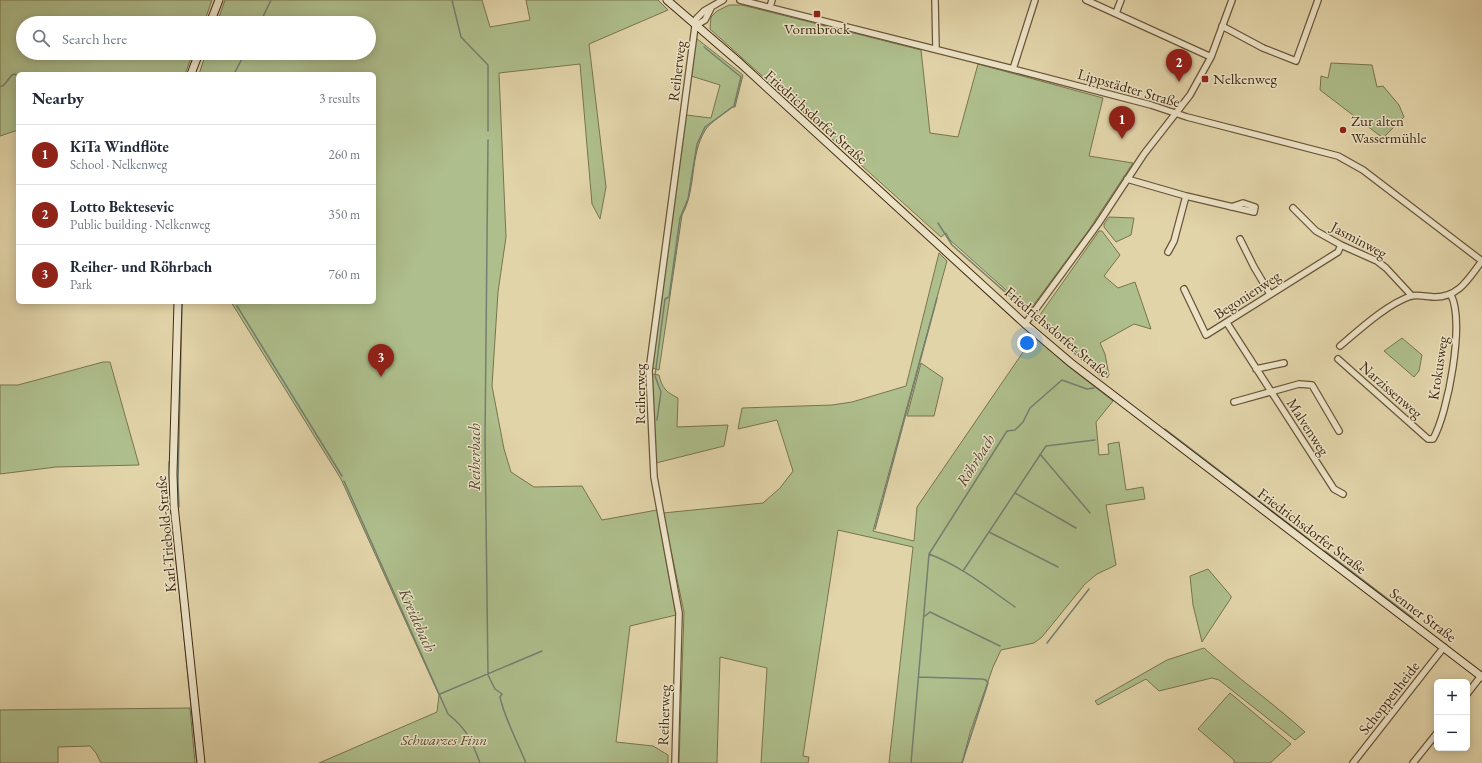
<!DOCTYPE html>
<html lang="en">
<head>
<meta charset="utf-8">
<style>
	body { margin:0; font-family:"EB Garamond",serif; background:#f6f6f7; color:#1f2937 }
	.controls { position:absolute; right:12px; bottom:12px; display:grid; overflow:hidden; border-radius:6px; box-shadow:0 2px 10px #0003 }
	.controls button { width:36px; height:36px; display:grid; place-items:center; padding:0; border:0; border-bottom:1px solid #e0e1e3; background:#fff; color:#1f2937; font:20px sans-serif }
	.you { position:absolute; left:1027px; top:343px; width:14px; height:14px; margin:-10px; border:3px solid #fff; border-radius:50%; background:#1a73e8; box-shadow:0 0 0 6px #1a73e833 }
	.badge { display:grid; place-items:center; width:26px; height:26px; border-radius:50%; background:#8f2418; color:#fff; font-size:13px; font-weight:700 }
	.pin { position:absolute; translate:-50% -33px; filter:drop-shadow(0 1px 2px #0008) }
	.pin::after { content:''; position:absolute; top:21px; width:14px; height:12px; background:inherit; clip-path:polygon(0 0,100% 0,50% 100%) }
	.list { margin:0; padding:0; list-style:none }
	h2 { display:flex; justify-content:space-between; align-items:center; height:52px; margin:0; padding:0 16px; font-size:17px }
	h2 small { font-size:13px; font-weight:400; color:#747a83 }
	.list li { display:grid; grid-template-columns:26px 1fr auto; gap:12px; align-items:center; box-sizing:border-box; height:60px; padding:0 16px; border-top:1px solid #e0e1e3 }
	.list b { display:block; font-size:15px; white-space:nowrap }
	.list p { margin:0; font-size:13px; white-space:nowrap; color:#747a83 }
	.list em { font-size:13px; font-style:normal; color:#747a83 }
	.icon { flex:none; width:22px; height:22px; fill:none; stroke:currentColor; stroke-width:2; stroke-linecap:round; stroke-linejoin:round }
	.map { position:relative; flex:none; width:1482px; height:763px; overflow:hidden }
	.search { position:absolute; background:#fff; box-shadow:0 2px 10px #0003; left:16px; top:16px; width:360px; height:44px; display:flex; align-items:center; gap:10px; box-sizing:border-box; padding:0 14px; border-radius:22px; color:#747a83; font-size:15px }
	.panel { position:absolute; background:#fff; box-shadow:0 2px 10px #0003; left:16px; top:72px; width:360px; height:232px; border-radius:6px }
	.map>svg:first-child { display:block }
	.green { fill:#aebe8c; stroke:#78744f }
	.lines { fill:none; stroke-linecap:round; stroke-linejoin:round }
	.stream { stroke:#757f70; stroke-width:1.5 }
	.street-casing { stroke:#6b5538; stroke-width:8 }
	.secondary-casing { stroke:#432b12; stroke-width:9 }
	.street { stroke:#ece3c7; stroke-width:5.5 }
	.secondary { stroke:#ece3c7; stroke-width:7 }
	.poi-dot { fill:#8f2418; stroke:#ece3c7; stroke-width:1.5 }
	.labels { text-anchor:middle; stroke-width:3; stroke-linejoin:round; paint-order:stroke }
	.poi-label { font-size:15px; fill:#432b12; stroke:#ece3c7; text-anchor:start }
	.street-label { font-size:15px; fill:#432b12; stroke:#ece3c7 }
	.park-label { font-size:15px; font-style:italic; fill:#58482a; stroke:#ece3c7 }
	.water-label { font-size:16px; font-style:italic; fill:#544731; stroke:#ece3c7 }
</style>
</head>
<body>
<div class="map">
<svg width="1482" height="763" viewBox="0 0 1482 763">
	<rect width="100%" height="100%" fill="#e2d4a9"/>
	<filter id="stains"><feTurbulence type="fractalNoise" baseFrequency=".005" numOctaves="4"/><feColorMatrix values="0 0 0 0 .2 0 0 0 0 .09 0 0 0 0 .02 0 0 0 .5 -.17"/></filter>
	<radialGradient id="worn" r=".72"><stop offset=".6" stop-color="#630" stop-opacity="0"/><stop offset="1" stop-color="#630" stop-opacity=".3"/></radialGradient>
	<path class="green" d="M0,0H212L204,23H23V53H193L185,74H18V130L0,136Z
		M225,0H482L490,27L530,20L526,0H658L668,10L589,44L606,187L600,219L592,204L580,64L499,73L506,237L498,292L492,386L504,449L511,472L534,487L582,486L602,520L657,510L676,615L630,626L616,742L653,746L668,755V763H319L437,712L439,695L341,479L231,302H374V74H199L206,53H369V23H217Z
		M729,5H742L921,50L930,133L958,137L978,64L1103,98L1089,156L1133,163L1088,231L1032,307L1027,309L950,240L946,233L941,237L710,29L711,17L717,11Z
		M696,38L743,75L735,107H732C724,114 712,121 706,129C689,155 697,188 682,215L659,370L652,368L686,115L711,118L720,85L691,76Z
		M1331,63L1372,65L1377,87L1383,86L1399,105L1404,117L1383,138L1320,90L1321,76L1328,78Z
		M1109,217L1134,218L1131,235L1116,242L1104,227V224Z
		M1099,231H1102L1120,255L1104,276L1118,288L1135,282L1151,329L1134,324L1100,343L1105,354L1109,375L1107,378L1037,319Z
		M939,253L947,261L873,531L914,541L917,507L1034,336L1068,366L1113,401L1096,422L1099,455L1109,454L1108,444L1119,442L1126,490L1143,487L1145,499L1106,505L1116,565L1097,574L1085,584L1042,637L1034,643L1001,650L993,667L970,733L962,763H889L913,547L838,530L803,756L809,757L808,763H761L767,668L720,657L717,763H679L684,612L663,513L763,503L780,488L793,471L777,420L738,429L742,408L832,405L852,402L906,386Z
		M1402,338L1422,355L1419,371L1414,377L1384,351Z
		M103,362H110L139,465L56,467L0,474V385H18Z
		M921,363L943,378L934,416H907Z
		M652,374L659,375C662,388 666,392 678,398L677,427L728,425L724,446L656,463Z
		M1208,569L1231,596V598L1202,642L1193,605L1190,576Z
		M1204,648C1236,677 1272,702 1305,732L1295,740L1219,680L1212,678L1159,691L1146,679L1098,705L1095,701L1167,660Z
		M1230,693L1291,744L1270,763H1234V760L1198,729Z
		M190,708L195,763H101L96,753L90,746L58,747V763H0V710Z"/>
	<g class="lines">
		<path class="stream" d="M452,0L461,37L488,65V131
			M260,23L271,0
			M234,74L245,53
			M0,86H3L12,75L15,74L18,77
			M488,140L485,440L488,675L495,689L502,694L500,697C504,717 518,743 526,763
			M938,223L952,245L1023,308
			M237,306L342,476
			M1037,321L1102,377
			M657,420L661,392L655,376L665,299L669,297L680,218L688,199L697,144L705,127L734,106L741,77L704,47
			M1165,429L1310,540
			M1040,454L1090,513
			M169,462L170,500L197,763
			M344,481L448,714C467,729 472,741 480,763
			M1015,493L1076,528
			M179,507L178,481L182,302
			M875,529L937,298
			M989,532L1058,567
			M1325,551L1413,618
			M929,554C961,566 988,588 1015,607
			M963,571L1046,446L1095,440
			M925,616L930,612L1000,646
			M1047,643L1089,589
			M919,677L982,679L986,680L988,683L962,763
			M440,694L542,651
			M911,763L929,554L1007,431L1015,430L1023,422L1030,408L1062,380L1087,389L1094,388"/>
		<defs>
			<path id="street" d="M740,0L1013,69L1151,105L1187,117L1338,156L1363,170L1482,261
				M935,0L936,49
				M1086,0L1211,57
				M770,7L772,0
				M1116,13L1121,0
				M695,26L705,20L711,8
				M1222,26L1263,48L1296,61L1318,0
				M1013,69L1035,0
				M1127,179L1186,196L1254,212L1255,207L1243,203L1231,207
				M1293,208L1316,231L1341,245L1377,261L1386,268L1412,296
				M1240,239L1254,267L1270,294
				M1168,252L1174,241L1186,196
				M1184,289L1206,335L1338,252L1341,245
				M1227,323L1334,489L1343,494
				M1025,324L1098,224L1144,154L1190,95L1211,57L1232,0
				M1340,346C1359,330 1387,304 1411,296C1417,294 1428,297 1435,297C1459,297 1468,279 1482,261
				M1338,359L1428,439H1433C1448,413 1465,322 1451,295
				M1256,369L1284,363
				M1234,402L1299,384L1312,385L1339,431
				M1467,694L1481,676
				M675,763L679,613L654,477L649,371L696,19L704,11L723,0
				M1353,763L1444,647
				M1413,763L1437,733"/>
			<path id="secondary" d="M667,0L740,63L1025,324L1071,363L1482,677
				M210,23L219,0
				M191,74L199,53
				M178,302L173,474L174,505L201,763"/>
		</defs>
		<use href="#street" class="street-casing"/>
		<use href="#secondary" class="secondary-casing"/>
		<use href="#street" class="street"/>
		<use href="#secondary" class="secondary"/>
	</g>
	<g class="poi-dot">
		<rect x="813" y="10" width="8" height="8" rx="2"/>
		<rect x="1201" y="75" width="8" height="8" rx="2"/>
		<circle cx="1343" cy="130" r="4"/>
	</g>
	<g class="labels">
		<g class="poi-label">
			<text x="817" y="34" text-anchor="middle">Vormbrock</text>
			<text x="1213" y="84">Nelkenweg</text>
			<text x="1351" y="126">Zur alten<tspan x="1351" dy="17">Wassermühle</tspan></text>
		</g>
		<g class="street-label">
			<text transform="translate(677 71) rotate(-83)" y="5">Reiherweg</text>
			<text transform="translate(1129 88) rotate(16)" y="5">Lippstädter Straße</text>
			<text transform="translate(816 117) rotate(42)" y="5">Friedrichsdorfer Straße</text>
			<text transform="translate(1359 240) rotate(28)" y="5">Jasminweg</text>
			<text transform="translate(1247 295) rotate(-33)" y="5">Begonienweg</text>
			<text transform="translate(1057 332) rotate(40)" y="5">Friedrichsdorfer Straße</text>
			<text transform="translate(1438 368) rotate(-81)" y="5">Krokusweg</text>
			<text transform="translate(1391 390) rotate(41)" y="5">Narzissenweg</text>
			<text transform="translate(640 394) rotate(-90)" y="5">Reiherweg</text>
			<text transform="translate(1308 427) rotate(57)" y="5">Malvenweg</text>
			<text transform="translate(1312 531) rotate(37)" y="5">Friedrichsdorfer Straße</text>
			<text transform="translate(166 534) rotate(-95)" y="5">Karl-Triebold-Straße</text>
			<text transform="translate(1423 615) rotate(37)" y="5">Senner Straße</text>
			<text transform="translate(1389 698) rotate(-52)" y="5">Schoppenheide</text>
			<text transform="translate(664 715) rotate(-88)" y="5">Reiherweg</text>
		</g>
		<g class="park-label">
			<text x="444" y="745">Schwarzes Finn</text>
		</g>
		<g class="water-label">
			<text transform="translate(474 457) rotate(-90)" y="6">Reiherbach</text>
			<text transform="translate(975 460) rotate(-58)" y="6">Röhrbach</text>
			<text transform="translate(418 620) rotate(66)" y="6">Kreidebach</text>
		</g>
	</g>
	<rect width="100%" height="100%" filter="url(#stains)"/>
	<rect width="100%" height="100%" fill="url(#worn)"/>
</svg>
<div class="controls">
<button>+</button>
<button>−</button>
</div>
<div class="you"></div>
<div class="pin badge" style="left:1122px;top:139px">1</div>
<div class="pin badge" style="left:1179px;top:82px">2</div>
<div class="pin badge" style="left:381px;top:377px">3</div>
<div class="search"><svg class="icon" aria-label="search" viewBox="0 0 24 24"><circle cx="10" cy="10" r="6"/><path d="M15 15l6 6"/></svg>Search here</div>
<section class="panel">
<h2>Nearby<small>3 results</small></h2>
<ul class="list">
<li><span class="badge">1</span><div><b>KiTa Windflöte</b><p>School · Nelkenweg</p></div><em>260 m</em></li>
<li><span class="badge">2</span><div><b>Lotto Bektesevic</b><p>Public building · Nelkenweg</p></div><em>350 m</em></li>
<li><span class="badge">3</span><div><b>Reiher- und Röhrbach</b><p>Park</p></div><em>760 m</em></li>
</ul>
</section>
</div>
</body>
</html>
